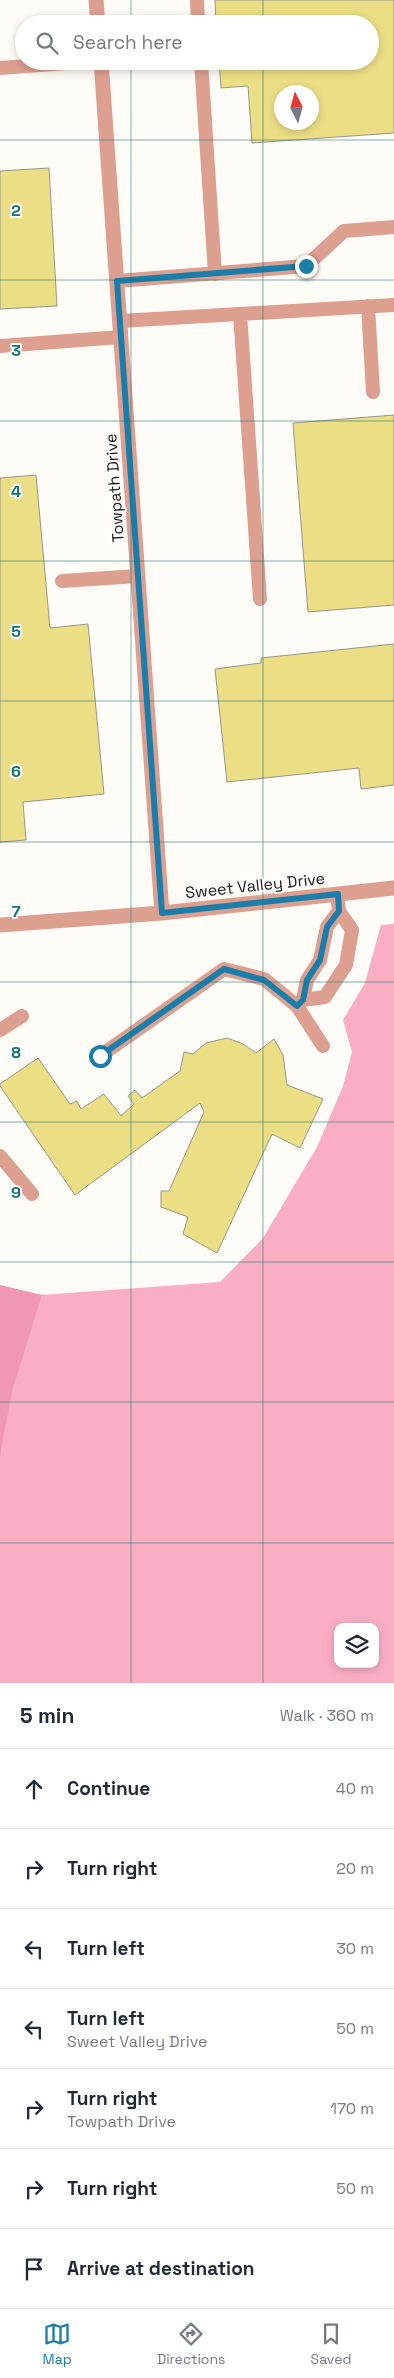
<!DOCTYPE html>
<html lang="en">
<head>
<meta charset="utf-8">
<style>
	body { margin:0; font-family:"Space Grotesk",sans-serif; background:#f2f2f3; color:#1f2937 }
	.controls { position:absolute; right:15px; bottom:15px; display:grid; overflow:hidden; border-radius:10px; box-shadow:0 2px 8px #0003 }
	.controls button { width:45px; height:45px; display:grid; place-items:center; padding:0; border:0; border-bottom:1px solid #e0e1e3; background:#fff; color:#1f2937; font:25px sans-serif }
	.compass { position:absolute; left:274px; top:85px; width:45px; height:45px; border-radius:50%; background:#fff; box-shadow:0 2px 8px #0003; rotate:354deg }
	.stop { position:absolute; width:15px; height:15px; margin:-11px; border:4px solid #1b7da9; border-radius:50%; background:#fff }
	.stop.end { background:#1b7da9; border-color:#fff; box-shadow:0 1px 5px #0008 }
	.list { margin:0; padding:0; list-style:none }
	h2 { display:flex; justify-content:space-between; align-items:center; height:65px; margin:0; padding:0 20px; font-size:21px }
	h2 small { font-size:16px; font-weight:400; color:#747a83 }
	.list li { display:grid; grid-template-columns:32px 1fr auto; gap:15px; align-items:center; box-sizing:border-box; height:80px; padding:0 20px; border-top:1px solid #e0e1e3 }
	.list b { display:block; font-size:19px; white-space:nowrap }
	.list p { margin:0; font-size:16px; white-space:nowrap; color:#747a83 }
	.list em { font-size:16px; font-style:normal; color:#747a83 }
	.icon { flex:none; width:28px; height:28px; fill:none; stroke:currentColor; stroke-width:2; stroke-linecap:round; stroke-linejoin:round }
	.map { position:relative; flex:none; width:394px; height:1683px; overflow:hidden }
	.search { position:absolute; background:#fff; box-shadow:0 2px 8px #0003; left:15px; right:15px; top:15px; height:55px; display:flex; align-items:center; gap:12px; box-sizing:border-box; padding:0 18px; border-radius:28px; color:#747a83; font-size:19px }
	.sheet { height:625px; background:#fff }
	nav { display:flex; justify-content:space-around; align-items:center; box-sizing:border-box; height:70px; border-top:1px solid #e0e1e3; background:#fff; font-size:14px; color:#747a83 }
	nav a { display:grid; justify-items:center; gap:2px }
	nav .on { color:#1b7da9 }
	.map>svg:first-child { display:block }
	.green { fill:#faaec4; fill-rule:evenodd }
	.forest { fill:#f097b1 }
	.building { fill:#ecde85; stroke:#96958f; fill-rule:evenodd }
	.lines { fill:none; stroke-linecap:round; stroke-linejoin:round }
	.lane { stroke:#dd9f90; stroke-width:14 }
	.street { stroke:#dd9f90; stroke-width:15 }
	.route { stroke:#1b7da9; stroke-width:6 }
	.grid { fill:none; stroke:#0f766e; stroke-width:1; stroke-opacity:0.55 }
	.labels { text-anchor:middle; stroke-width:4; stroke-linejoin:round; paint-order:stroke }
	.street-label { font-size:16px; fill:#191715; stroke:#fff }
	.grid-label { font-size:16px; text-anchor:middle; font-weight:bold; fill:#0f766e; stroke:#fff; stroke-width:4; stroke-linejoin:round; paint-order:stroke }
</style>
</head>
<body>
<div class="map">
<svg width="394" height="1683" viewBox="0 0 394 1683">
	<rect width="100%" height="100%" fill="#fffbf6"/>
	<path class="green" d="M394,924V1683H0V1298L220,1282L263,1238L317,1147L343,1086L352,1052L343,1020L365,983L381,925ZM338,1627H375V1664H338Z"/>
	<path class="forest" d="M0,1285L42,1295L12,1391L0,1456Z"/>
	<path class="building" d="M215,0H394V133L252,143L248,86L221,88L219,61H370V24H216ZM282,92H312V122H282Z
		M49,168L57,306L0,309V171Z
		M394,415V605L308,612L293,423Z
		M36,475L50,628L88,624L104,794L23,802L26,840L0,842V478Z
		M394,644V785L361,789L359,768L227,782L215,669L261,663V658Z
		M227,1038L243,1044L256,1053L274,1039L283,1055L287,1085L323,1099L300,1148L272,1134L217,1253L183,1234L188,1217L161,1207V1191H169L204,1112L200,1103L75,1195L0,1086V1084L38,1058L70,1104L77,1101L81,1109L104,1094L121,1116L134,1104L128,1096L135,1090L142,1098L180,1071L184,1052L193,1054L206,1043Z"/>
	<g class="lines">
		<path class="lane" d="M197,0L198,24
			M201,61L215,274
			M0,68L94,61
			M117,281L306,266L344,231L394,227
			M368,306L373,392
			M240,314L260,599
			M120,321L394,305
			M0,346L121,337
			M62,581L138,576
			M303,1000L325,997L346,965L352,930L339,911L338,902
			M297,1006L323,1046
			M0,1030L22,1016
			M100,1056L224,969L264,979L297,1006L303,1000L307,980L320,960L327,927L339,911
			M0,1156L32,1194"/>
		<path class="street" d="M96,0L98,24
			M101,61L162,913
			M0,925L162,913L394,888"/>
	</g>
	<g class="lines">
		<path class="route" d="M100,1056L224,969L264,980L297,1006L303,1000L307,980L320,960L327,927L339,911L338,894L162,913L117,281L306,266"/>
	</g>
	<path class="grid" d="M131,0V24M263,0V24M131,61V1683M263,61V1683M0,140H394M0,280H394M0,421H394M0,561H394M0,701H394M0,842H394M0,982H394M0,1122H394M0,1262H394M0,1402H394M0,1543H394"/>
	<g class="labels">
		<g class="street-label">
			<text transform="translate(114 488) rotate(-94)" y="6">Towpath Drive</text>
			<text transform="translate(255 885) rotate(-6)" y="6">Sweet Valley Drive</text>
		</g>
	</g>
	<g class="grid-label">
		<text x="16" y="216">2</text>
		<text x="16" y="356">3</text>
		<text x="16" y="497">4</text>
		<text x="16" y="637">5</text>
		<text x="16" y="777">6</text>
		<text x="16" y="917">7</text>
		<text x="16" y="1058">8</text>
		<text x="16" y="1198">9</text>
	</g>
</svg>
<div class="controls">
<button><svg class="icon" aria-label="layers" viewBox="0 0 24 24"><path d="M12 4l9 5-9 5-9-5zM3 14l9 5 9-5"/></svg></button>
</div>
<svg class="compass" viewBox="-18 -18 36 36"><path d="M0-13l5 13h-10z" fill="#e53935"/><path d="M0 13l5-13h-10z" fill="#747a83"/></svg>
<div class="stop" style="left:100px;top:1056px"></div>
<div class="stop end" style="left:306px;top:266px"></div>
<div class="search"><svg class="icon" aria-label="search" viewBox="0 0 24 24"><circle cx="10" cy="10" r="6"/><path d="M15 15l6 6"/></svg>Search here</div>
</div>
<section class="sheet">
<h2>5 min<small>Walk · 360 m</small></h2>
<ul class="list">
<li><svg class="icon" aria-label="ahead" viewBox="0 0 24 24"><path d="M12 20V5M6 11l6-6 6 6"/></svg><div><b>Continue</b></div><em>40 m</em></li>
<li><svg class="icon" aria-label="right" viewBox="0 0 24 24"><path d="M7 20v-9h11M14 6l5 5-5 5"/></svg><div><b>Turn right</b></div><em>20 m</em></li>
<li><svg class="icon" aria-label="left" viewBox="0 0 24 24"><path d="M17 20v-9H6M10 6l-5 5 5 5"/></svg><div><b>Turn left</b></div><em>30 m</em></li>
<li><svg class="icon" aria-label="left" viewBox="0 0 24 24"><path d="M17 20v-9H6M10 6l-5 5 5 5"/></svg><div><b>Turn left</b><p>Sweet Valley Drive</p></div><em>50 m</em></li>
<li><svg class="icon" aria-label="right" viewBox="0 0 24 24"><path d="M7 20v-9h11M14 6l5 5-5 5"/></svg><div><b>Turn right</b><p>Towpath Drive</p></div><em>170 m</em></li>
<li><svg class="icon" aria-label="right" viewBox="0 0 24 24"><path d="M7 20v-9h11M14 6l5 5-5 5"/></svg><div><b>Turn right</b></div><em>50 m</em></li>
<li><svg class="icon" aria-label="arrive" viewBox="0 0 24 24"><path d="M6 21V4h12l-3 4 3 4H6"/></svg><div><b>Arrive at destination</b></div></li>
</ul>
</section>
<nav>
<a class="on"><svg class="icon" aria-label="map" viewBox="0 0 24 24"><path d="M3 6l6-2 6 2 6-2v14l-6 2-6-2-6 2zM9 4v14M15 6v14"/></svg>Map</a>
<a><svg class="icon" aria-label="directions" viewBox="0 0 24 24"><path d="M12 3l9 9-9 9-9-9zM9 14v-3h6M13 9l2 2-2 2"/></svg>Directions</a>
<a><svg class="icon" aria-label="saved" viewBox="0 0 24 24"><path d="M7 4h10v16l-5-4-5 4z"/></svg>Saved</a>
</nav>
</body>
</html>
